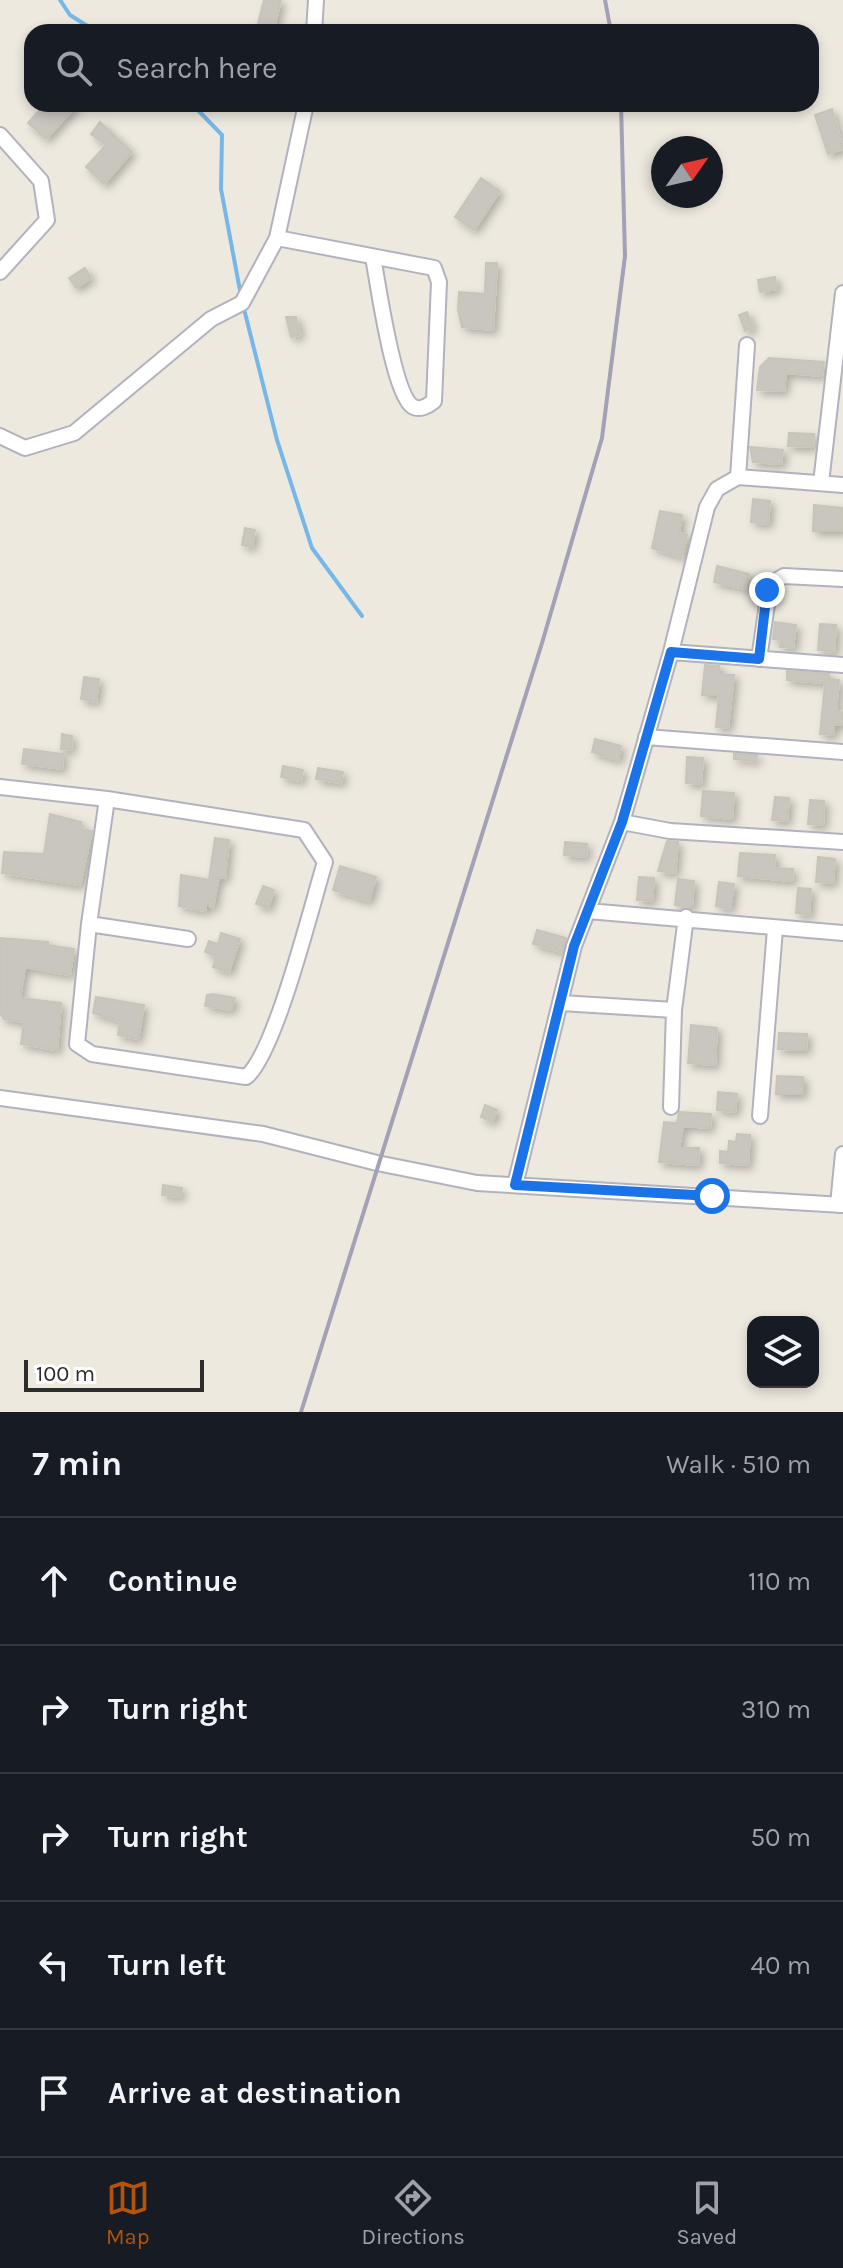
<!DOCTYPE html>
<html lang="en">
<head>
<meta charset="utf-8">
<style>
	body { margin:0; font-family:Karla,sans-serif; background:#20242c; color:#f1f3f6 }
	.controls { position:absolute; right:24px; bottom:24px; display:grid; overflow:hidden; border-radius:16px; box-shadow:0 4px 12px #0003 }
	.controls button { width:72px; height:72px; display:grid; place-items:center; padding:0; border:0; border-bottom:2px solid #363941; background:#171b24; color:#f1f3f6; font:40px sans-serif }
	.compass { position:absolute; left:651px; top:136px; width:72px; height:72px; border-radius:50%; background:#171b24; box-shadow:0 4px 12px #0003; rotate:56deg }
	.scale { position:absolute; left:24px; bottom:20px; width:180px; box-sizing:border-box; padding-left:8px; border:4px solid #2c2c2c; border-top:0; font-size:22px; line-height:28px; white-space:nowrap; color:#2c2c2c; -webkit-text-stroke:6px #fff; paint-order:stroke }
	.stop { position:absolute; width:24px; height:24px; margin:-18px; border:6px solid #1a73e8; border-radius:50%; background:#fff }
	.stop.end { background:#1a73e8; border-color:#fff; box-shadow:0 2px 8px #0008 }
	.list { margin:0; padding:0; list-style:none }
	h2 { display:flex; justify-content:space-between; align-items:center; height:104px; margin:0; padding:0 32px; font-size:34px }
	h2 small { font-size:26px; font-weight:400; color:#9ea1a6 }
	.list li { display:grid; grid-template-columns:52px 1fr auto; gap:24px; align-items:center; box-sizing:border-box; height:128px; padding:0 32px; border-top:2px solid #363941 }
	.list b { display:block; font-size:30px; white-space:nowrap }
	.list em { font-size:26px; font-style:normal; color:#9ea1a6 }
	.icon { flex:none; width:44px; height:44px; fill:none; stroke:currentColor; stroke-width:2; stroke-linecap:round; stroke-linejoin:round }
	.map { position:relative; flex:none; width:843px; height:1412px; overflow:hidden }
	.search { position:absolute; background:#171b24; box-shadow:0 4px 12px #0003; left:24px; right:24px; top:24px; height:88px; display:flex; align-items:center; gap:20px; box-sizing:border-box; padding:0 28px; border-radius:24px; color:#9ea1a6; font-size:30px }
	.sheet { height:744px; background:#171b24 }
	nav { display:flex; justify-content:space-around; align-items:center; box-sizing:border-box; height:112px; border-top:2px solid #363941; background:#171b24; font-size:22px; color:#9ea1a6 }
	nav a { display:grid; justify-items:center; gap:4px }
	nav .on { color:#b45309 }
	.map>svg:first-child { display:block }
	.lines { fill:none; stroke-linecap:round; stroke-linejoin:round }
	.stream { stroke:#76b7ea; stroke-width:4 }
	.building { fill:#c8c6be; stroke:#c8c5b8; stroke-width:2; filter:url(#shadow) }
	.street-casing { stroke:#b2b2be; stroke-width:18 }
	.street { stroke:#fff; stroke-width:14 }
	.rail { stroke:#a2a1b5; stroke-width:4 }
	.route { stroke:#1a73e8; stroke-width:10 }
</style>
</head>
<body>
<div class="map">
<svg width="843" height="1412" viewBox="0 0 843 1412">
	<defs>
		<filter id="shadow"><feDropShadow dx="4" dy="4" stdDeviation="4" flood-color="#0004"/></filter>
	</defs>
	<rect width="100%" height="100%" fill="#ede9df"/>
	<g class="lines">
		<path class="stream" d="M60,0L70,15L97,32
			M192,104L222,135L221,189L241,296
			M243,305L277,440L312,548L362,616"/>
	</g>
	<path class="building" d="M264,0H281L273,32H256Z
		M45,104H78L46,139L28,123Z
		M832,109L843,149L828,154L815,115Z
		M100,122L132,152L104,184L86,167L106,145L91,134Z
		M481,178L500,191L474,230L455,217Z
		M486,263H497L493,330L462,327L458,310L459,292L485,294Z
		M85,268L91,278L76,288L69,278Z
		M775,277L777,289L760,292L758,280Z
		M747,312L753,328L745,331L739,315Z
		M286,317H296L300,335L291,337Z
		M769,358L824,362L822,376L786,373L784,391L757,390L760,367Z
		M789,433L814,434L813,447L788,446Z
		M750,447L783,450L781,464L753,462Z
		M753,499L770,501L768,524L751,522Z
		M814,505L843,508V531H813Z
		M660,511L682,515L679,533L687,535L682,557L652,548Z
		M245,528L255,530L252,547L242,545Z
		M717,566L749,574L746,589L714,582Z
		M775,622L796,625L793,648L780,647L781,640L773,639Z
		M820,624L836,625L834,652L818,650Z
		M705,665L719,666V674L734,675L728,728L716,727L719,695H702Z
		M787,671L829,674V680H839L836,711L843,712V725L834,724L833,735L820,734L825,683L787,680Z
		M84,677L99,679L96,702L81,699Z
		M62,734L72,736L71,750L61,749Z
		M595,739L621,746L618,760L592,752Z
		M24,749L63,754L62,769L22,764Z
		M734,754L757,755L756,761L734,759Z
		M687,757L703,758L701,784L686,783Z
		M283,766L303,770L301,781L281,777Z
		M318,768L343,772L341,783L316,779Z
		M703,791L734,793L732,819L701,816Z
		M775,797L789,798L787,821L772,820Z
		M810,800L824,801L823,825L808,824Z
		M50,814L81,822L80,829L92,831L80,885L2,873L4,852L44,854Z
		M215,838L229,840L225,878L219,877L213,908L206,904L205,911L179,906L181,875L209,880Z
		M667,841L678,842L675,873L658,871Z
		M565,842L587,844L586,857L564,855Z
		M740,853L775,855L774,868L793,869L792,881L738,876Z
		M818,857L835,859L833,883L816,882Z
		M340,866L376,877L369,901L333,890Z
		M639,877L654,878L652,901L637,900Z
		M678,879L694,881L692,907L675,905Z
		M719,882L734,884L730,909L716,906Z
		M263,886L274,890L268,908L256,904Z
		M798,888L811,889L809,915L796,913Z
		M537,930L566,938L562,952L533,944Z
		M221,933L240,939L229,972L213,967L216,956L205,952L209,941L218,944Z
		M0,938L48,942V945L74,949L70,975L25,967L20,998L61,1003L57,1050L21,1044L24,1022L4,1019L0,1013Z
		M213,994L235,998L231,1010L205,1006L207,995Z
		M96,997L144,1005L138,1039L118,1035L120,1021L93,1013Z
		M691,1025L717,1028L715,1065L688,1063Z
		M779,1033L807,1034L806,1050L778,1049Z
		M777,1076L803,1077V1094H776Z
		M718,1092L737,1094L735,1112L717,1110Z
		M485,1105L497,1110L492,1122L481,1117Z
		M679,1112L711,1114L710,1128L683,1126L679,1148H699L698,1165L659,1162L664,1122L677,1123Z
		M737,1134L750,1135L748,1165L720,1163V1151L728,1152L729,1141L736,1142Z
		M163,1185L182,1188L180,1197L162,1195Z"/>
	<g class="lines">
		<defs>
			<path id="street" d="M314,32L316,0
				M0,135L41,181L47,220L0,272
				M277,238L434,268L439,282L434,401C428,406 419,411 412,406C393,392 378,284 373,257
				M0,436L25,448L74,433L211,319L242,303L277,238L306,104
				M738,477L747,345
				M821,483L843,293
				M843,485L738,477L717,489L707,507L671,652L622,822L670,831L843,842
				M671,652L843,665
				M759,659L770,584L784,576L843,579
				M646,737L843,752
				M0,787L107,799L304,830L325,862C312,904 275,1055 246,1077L92,1054L77,1044L89,924L107,799
				M588,911L843,933
				M89,924L188,939
				M561,1003L674,1010
				M0,1098L263,1134L377,1163L477,1183L843,1205
				M671,1107L674,1010L686,917
				M760,1116L775,929
				M515,1185L574,946L622,822
				M838,1205L843,1154"/>
		</defs>
		<use href="#street" class="street-casing"/>
		<use href="#street" class="street"/>
		<path class="rail" d="M605,0L611,32
			M301,1412L542,643L602,438L625,256L621,104"/>
	</g>
	<g class="lines">
		<path class="route" d="M712,1196L515,1185L574,946L622,822L671,652L759,659L767,590"/>
	</g>
</svg>
<div class="controls">
<button><svg class="icon" aria-label="layers" viewBox="0 0 24 24"><path d="M12 4l9 5-9 5-9-5zM3 14l9 5 9-5"/></svg></button>
</div>
<svg class="compass" viewBox="-18 -18 36 36"><path d="M0-13l5 13h-10z" fill="#e53935"/><path d="M0 13l5-13h-10z" fill="#9ea1a6"/></svg>
<div class="scale">100 m</div>
<div class="stop" style="left:712px;top:1196px"></div>
<div class="stop end" style="left:767px;top:590px"></div>
<div class="search"><svg class="icon" aria-label="search" viewBox="0 0 24 24"><circle cx="10" cy="10" r="6"/><path d="M15 15l6 6"/></svg>Search here</div>
</div>
<section class="sheet">
<h2>7 min<small>Walk · 510 m</small></h2>
<ul class="list">
<li><svg class="icon" aria-label="ahead" viewBox="0 0 24 24"><path d="M12 20V5M6 11l6-6 6 6"/></svg><div><b>Continue</b></div><em>110 m</em></li>
<li><svg class="icon" aria-label="right" viewBox="0 0 24 24"><path d="M7 20v-9h11M14 6l5 5-5 5"/></svg><div><b>Turn right</b></div><em>310 m</em></li>
<li><svg class="icon" aria-label="right" viewBox="0 0 24 24"><path d="M7 20v-9h11M14 6l5 5-5 5"/></svg><div><b>Turn right</b></div><em>50 m</em></li>
<li><svg class="icon" aria-label="left" viewBox="0 0 24 24"><path d="M17 20v-9H6M10 6l-5 5 5 5"/></svg><div><b>Turn left</b></div><em>40 m</em></li>
<li><svg class="icon" aria-label="arrive" viewBox="0 0 24 24"><path d="M6 21V4h12l-3 4 3 4H6"/></svg><div><b>Arrive at destination</b></div></li>
</ul>
</section>
<nav>
<a class="on"><svg class="icon" aria-label="map" viewBox="0 0 24 24"><path d="M3 6l6-2 6 2 6-2v14l-6 2-6-2-6 2zM9 4v14M15 6v14"/></svg>Map</a>
<a><svg class="icon" aria-label="directions" viewBox="0 0 24 24"><path d="M12 3l9 9-9 9-9-9zM9 14v-3h6M13 9l2 2-2 2"/></svg>Directions</a>
<a><svg class="icon" aria-label="saved" viewBox="0 0 24 24"><path d="M7 4h10v16l-5-4-5 4z"/></svg>Saved</a>
</nav>
</body>
</html>
